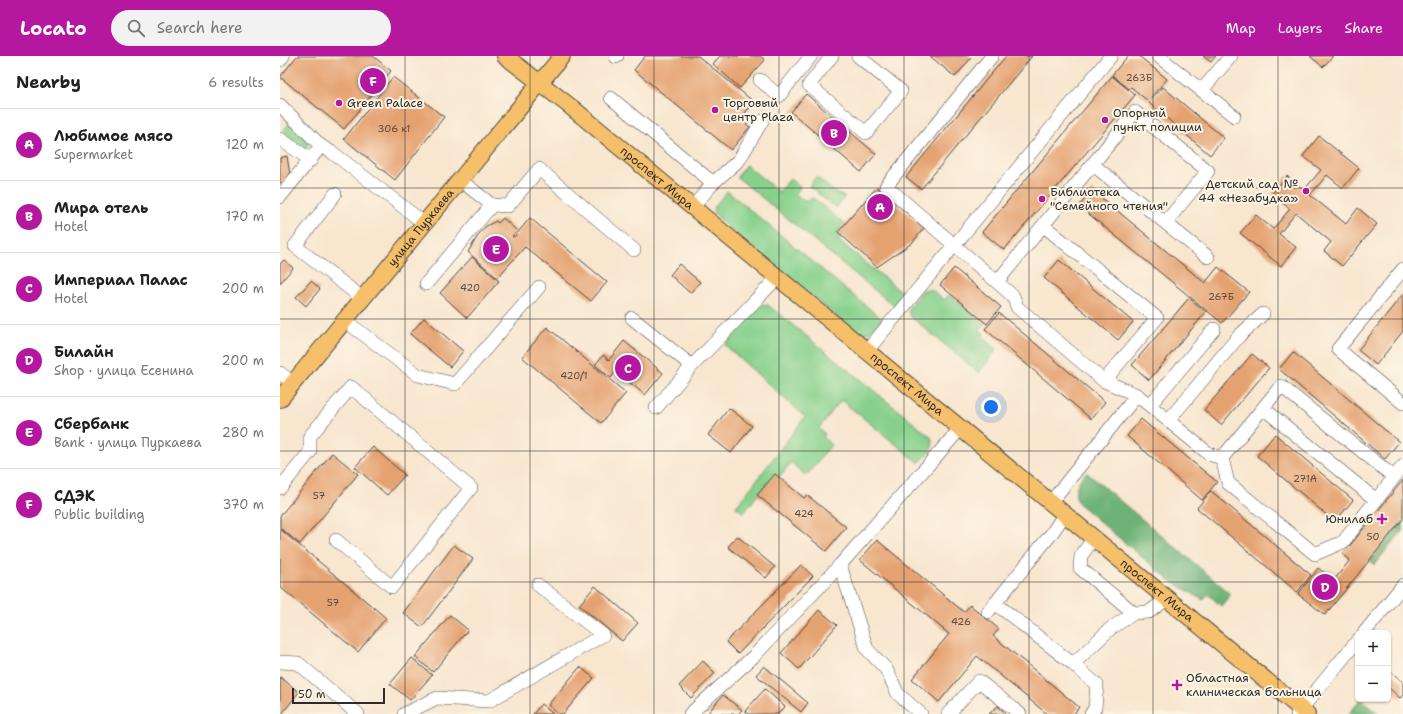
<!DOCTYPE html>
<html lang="en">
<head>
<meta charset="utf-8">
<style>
	body { margin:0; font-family:"Shantell Sans",sans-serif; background:#f2f2f2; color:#202124 }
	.controls { position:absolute; right:12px; bottom:12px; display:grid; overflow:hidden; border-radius:6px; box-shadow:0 1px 3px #0004 }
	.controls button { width:36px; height:36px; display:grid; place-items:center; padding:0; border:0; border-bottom:1px solid #e0e0e0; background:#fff; color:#202124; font:20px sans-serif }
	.scale { position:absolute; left:12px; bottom:10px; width:93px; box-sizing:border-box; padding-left:4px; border:2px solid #2b2b2b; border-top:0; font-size:11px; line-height:14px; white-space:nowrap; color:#2b2b2b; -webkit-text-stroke:3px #fcf5e5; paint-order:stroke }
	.you { position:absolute; left:711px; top:351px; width:14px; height:14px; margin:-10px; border:3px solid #fff; border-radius:50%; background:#1a73e8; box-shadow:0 0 0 6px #1a73e833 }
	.badge { display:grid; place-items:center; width:26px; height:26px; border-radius:50%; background:#b5179e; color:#fff; font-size:13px; font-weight:700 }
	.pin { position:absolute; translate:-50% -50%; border:2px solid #fff; box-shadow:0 1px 4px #0006 }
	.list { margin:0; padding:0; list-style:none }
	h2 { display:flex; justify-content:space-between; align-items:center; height:52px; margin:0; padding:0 16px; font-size:17px }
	h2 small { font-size:13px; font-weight:400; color:#757577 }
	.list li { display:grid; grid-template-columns:26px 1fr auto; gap:12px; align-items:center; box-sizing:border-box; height:72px; padding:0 16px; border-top:1px solid #e0e0e0 }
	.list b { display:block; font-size:15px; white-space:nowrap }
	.list p { margin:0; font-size:13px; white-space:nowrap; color:#757577 }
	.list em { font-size:13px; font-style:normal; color:#757577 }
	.icon { flex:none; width:22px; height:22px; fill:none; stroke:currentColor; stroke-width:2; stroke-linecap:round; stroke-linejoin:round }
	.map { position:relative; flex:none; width:1123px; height:658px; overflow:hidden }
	header { display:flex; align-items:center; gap:24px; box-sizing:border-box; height:56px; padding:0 20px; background:#b5179e; color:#fff }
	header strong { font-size:19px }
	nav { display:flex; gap:22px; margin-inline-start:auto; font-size:14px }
	.search { width:280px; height:36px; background:#f2f2f2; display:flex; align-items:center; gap:10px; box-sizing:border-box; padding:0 14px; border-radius:22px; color:#757577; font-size:15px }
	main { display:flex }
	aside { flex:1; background:#fff }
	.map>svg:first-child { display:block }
	.green { fill:#87d18d; stroke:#597e5c }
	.forest { fill:#6db378; stroke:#4c6f52 }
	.building { fill:#e5a271 }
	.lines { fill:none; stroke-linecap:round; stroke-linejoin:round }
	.minor-casing { stroke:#4a4744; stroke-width:14 }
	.major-casing { stroke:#4a4744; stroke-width:18 }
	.minor { stroke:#fff; stroke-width:13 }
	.major { stroke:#f6c06b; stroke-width:16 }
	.grid { fill:none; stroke:#2b2b2b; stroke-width:1; stroke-opacity:0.55 }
	.poi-dot { fill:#b5179e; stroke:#fcf5e5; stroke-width:1.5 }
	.labels { text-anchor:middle; stroke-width:4; stroke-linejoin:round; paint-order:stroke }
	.number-label { font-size:10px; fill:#5a493c }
	.poi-label { font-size:12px; fill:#2b2b2b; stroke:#fcf5e5; text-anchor:start }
	.street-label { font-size:12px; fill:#2b2b2b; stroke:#fcf5e5 }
</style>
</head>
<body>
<header>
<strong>Locato</strong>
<div class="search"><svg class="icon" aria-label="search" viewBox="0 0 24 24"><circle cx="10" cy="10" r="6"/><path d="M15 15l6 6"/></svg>Search here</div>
<nav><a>Map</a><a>Layers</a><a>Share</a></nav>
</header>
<main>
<aside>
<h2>Nearby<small>6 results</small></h2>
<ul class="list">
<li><span class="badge">A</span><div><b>Любимое мясо</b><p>Supermarket</p></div><em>120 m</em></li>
<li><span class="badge">B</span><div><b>Мира отель</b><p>Hotel</p></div><em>170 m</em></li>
<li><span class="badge">C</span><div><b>Империал Палас</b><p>Hotel</p></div><em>200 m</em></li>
<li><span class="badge">D</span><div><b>Билайн</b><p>Shop · улица Есенина</p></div><em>200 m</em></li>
<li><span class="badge">E</span><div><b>Сбербанк</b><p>Bank · улица Пуркаева</p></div><em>280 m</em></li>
<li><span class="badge">F</span><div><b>СДЭК</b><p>Public building</p></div><em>370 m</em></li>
</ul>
</aside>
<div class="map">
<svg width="1123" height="658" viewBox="0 0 1123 658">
	<rect width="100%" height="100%" fill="#fcf5e5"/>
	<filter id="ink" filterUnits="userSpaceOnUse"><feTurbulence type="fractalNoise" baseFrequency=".025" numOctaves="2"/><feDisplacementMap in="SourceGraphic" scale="8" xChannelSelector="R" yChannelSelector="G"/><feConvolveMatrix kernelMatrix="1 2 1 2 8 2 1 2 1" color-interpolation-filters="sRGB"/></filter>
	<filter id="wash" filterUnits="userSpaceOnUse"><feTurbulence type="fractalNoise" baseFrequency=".012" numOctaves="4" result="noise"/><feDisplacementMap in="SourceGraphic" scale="16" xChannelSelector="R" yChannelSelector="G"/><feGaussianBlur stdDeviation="0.9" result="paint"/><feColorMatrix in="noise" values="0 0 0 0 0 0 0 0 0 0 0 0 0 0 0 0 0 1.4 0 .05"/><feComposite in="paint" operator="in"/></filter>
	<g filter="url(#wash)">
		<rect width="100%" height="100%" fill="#f8e6cf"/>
		<path class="green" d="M9,65L29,86L25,95H22L3,74L9,68L7,66Z
			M466,109L499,136L510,123L520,131L516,138L524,145L533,142L568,171L558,184L624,238L614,250L457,121Z
			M536,121L556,137L565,141L556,152L529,130Z
			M447,135L602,263C595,271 590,280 578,278L448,172L433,156L435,150Z
			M643,234H652L664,244L669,239L705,268L700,274L704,278L702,281L717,293L699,317L630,260L628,253Z
			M482,248L488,249L651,381C656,393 647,399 639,407L561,344L539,372L545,378L543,381L551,389L526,420L511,406L493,429L488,425L464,457L456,451L525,361L445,289Z"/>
		<path class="forest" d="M806,416L951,538L941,550L928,538L923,544L888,523L800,449C791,436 797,427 806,416Z
			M1123,465V474L1094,509L1090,505Z
			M1081,643L1099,658H1069Z"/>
		<g id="blocks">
			<path class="building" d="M17,0H93L111,15L64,73L0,21Z
				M365,0H418L474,46L460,63L470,71L451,94L354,14Z
				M440,0H480L485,4L460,32L433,8Z
				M650,0H689L691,2L675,21Z
				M726,0H752L641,133L626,121Z
				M848,0H859L887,23L868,45L851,31L849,33L832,19Z
				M923,0H936L931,6Z
				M1030,0H1053L1043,11Z
				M832,20L855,39L724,194L702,176Z
				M113,21L164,61L115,124L64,83Z
				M883,31L944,82L930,99L869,47Z
				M526,38L596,98L581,116L511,56Z
				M1039,80L1079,112L1063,132L1047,119L1030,139L1066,168L1078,152L1097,168L1062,210L1044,195L1051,186L1016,157L999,178L1016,191L1001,210L960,177L976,159L993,173L1010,153L992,138L1007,120L1024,134L1041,114L1023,100Z
				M7,100L11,125L0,127V102Z
				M597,131L644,172L632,187L597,211L558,176Z
				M812,134L925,227L938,211L969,236L942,267L799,150Z
				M223,162L237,175L232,180L234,181L250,162L327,226L311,245L245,191L217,222L188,196L199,178L206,170L216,165L218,167Z
				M192,201L219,225L187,262L160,237Z
				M4,204L13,212L0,227V208Z
				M779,204L853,266L838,284L764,222Z
				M399,208L420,226L410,237L390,219Z
				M674,212L721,251L707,268L660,229Z
				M31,225L40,233L26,250L16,241Z
				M1123,238V275L1096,309L1078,294Z
				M909,242L926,256L869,324L852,309Z
				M719,257L825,346L811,363L705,273Z
				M144,262L183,295L170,311L130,278Z
				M267,271L346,337L321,367L242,301Z
				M344,285L383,317L365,339L336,315L331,322L315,309L323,299L329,304Z
				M1013,296L1119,386L1105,403L999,313Z
				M972,298L989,312L941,369L924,354Z
				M449,352L472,370L451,397L428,379Z
				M861,363L937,426L922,444L847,380Z
				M995,378L1073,444L1055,466L977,400Z
				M93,391L125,419L107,439L75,411Z
				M52,397L78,418L20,488L0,472V460Z
				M495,418L524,442L527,439L566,471L546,495L477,439Z
				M1123,424V463L1045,559L1018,538L1038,512L1054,524L1070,504L1063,498Z
				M931,435L1031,519L1017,536L917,452Z
				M0,473L106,562L78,596L0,531Z
				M457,480L495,511L486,522L448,491Z
				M597,484L684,556L690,549L719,573L713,580L799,651L794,658H767L697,600L659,646L632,623L669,578L580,504Z
				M174,489L193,503L142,571L123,557Z
				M521,509L533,520L458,598L446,586Z
				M315,530L358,567L342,585L299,549Z
				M539,554L557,569L519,613L501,597Z
				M170,559L188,574L153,616L135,601Z
				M132,602L152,619L130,644L110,628Z
				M423,605L435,617L411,642L399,630Z
				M484,610L528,647L521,656L476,619Z
				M300,611L314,622L283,658H278L268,649Z
				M1108,613L1123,626V639L1120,642L1108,631Z
				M0,621L19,636L2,658H0Z
				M485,633L505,651L498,658H469L465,655Z
				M443,639L462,654L458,658H427Z
				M261,648L273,658H253Z
				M718,650L725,657L724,658H709Z"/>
		</g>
	</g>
	<g filter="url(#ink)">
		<use href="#blocks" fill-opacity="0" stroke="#4a4744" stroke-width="1"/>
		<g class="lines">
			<defs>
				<path id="minor" d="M552,0L529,29L586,77L621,35L578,0
					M712,0L606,130L733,240L737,251L824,325L857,339
					M878,0L954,60
					M336,1L337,0
					M0,4L3,0
					M480,24L499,40L531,0
					M922,34L951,0
					M331,42L433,127
					M0,49L41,90
					M0,83L31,104
					M812,108L928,201
					M180,124L212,149L228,150L259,113L354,194
					M55,138L15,190L82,242
					M0,141L41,90L53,97L144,167
					M412,152L433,127L459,104L482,65
					M764,170L877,262L824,325
					M1123,213L1058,293L1123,347
					M717,226L855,56L928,115L886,166
					M146,228L212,149
					M352,262L412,310
					M64,264L138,319L175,328L259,231
					M586,296L831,0
					M0,317L13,327
					M870,349L934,273
					M376,352L412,310L497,222
					M983,352L1001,330L1114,421
					M888,365L959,280L983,258
					M942,402L983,352L1096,444
					M0,432L30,396V380L71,331L191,432L112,531L56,484
					M770,447L857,339L929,398L942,402L948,427L1035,498L1063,486L1123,410
					M813,483L801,500L800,512L854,557
					M715,547L793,608
					M708,556L772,477L784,459
					M1084,577L1123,529
					M0,606L18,607L78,658
					M124,658L157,642L209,645L323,579L258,529
					M410,658L474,600L560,509
					M641,658L618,638L606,613L587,593L560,509L680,373
					M668,658L699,625L740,658
					M811,658L815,652L817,629L793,608L830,573L854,557L869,556L887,543
					M1017,658L1078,584"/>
				<g id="major">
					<path id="s1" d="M225,0L291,51L1027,658"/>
					<path id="s2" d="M0,343L282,0"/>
				</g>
			</defs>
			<use href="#minor" class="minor-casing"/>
			<use href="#major" class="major-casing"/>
			<use href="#minor" class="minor"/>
			<use href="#major" class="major"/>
		</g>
	</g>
	<path class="grid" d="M125,0V658M250,0V658M374,0V658M499,0V658M624,0V658M749,0V658M873,0V658M998,0V658M0,132H1123M0,263H1123M0,395H1123M0,526H1123"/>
	<g class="poi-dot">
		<circle cx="59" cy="47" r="4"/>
		<circle cx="435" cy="54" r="4"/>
		<circle cx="825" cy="64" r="4"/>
		<circle cx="1026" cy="135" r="4"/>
		<circle cx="762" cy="143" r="4"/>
		<path d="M1100 457h4v4h4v4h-4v4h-4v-4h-4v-4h4z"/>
		<path d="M895 623h4v4h4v4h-4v4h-4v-4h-4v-4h4z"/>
	</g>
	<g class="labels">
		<g class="number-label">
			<text x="859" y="25">263Б</text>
			<text x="114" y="76">306 к1</text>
			<text x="190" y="235">420</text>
			<text x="941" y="244">267Б</text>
			<text x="294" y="323">420/1</text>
			<text x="1025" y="426">271А</text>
			<text x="39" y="443">57</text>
			<text x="524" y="461">424</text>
			<text x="1093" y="484">50</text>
			<text x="53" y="550">57</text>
			<text x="681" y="569">426</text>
		</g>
		<g class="poi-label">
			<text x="67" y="51">Green Palace</text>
			<text x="443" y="51">Торговый<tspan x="443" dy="14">центр Plaza</tspan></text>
			<text x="833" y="61">Опорный<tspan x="833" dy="14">пункт полиции</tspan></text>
			<text x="1018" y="132" text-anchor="end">Детский сад №<tspan x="1018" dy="14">44 «Незабудка»</tspan></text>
			<text x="770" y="140">Библиотека<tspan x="770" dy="14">"Семейного чтения"</tspan></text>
			<text x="1093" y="467" text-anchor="end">Юнилаб</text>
			<text x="906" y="626">Областная<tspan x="906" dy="14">клиническая больница</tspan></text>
		</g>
		<g class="street-label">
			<text dy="4" stroke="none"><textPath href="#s1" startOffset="195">проспект Мира</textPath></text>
			<text dy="4" stroke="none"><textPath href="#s2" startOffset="222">улица Пуркаева</textPath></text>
			<text dy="4" stroke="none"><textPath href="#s1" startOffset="519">проспект Мира</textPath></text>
			<text dy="4" stroke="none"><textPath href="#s1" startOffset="843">проспект Мира</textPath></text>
		</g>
	</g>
</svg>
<div class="controls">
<button>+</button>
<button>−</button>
</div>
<div class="scale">50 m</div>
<div class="you"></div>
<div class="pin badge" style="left:600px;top:151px">A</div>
<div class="pin badge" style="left:554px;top:77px">B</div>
<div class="pin badge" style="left:348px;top:312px">C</div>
<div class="pin badge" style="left:1045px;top:531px">D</div>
<div class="pin badge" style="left:216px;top:193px">E</div>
<div class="pin badge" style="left:93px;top:25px">F</div>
</div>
</main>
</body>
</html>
